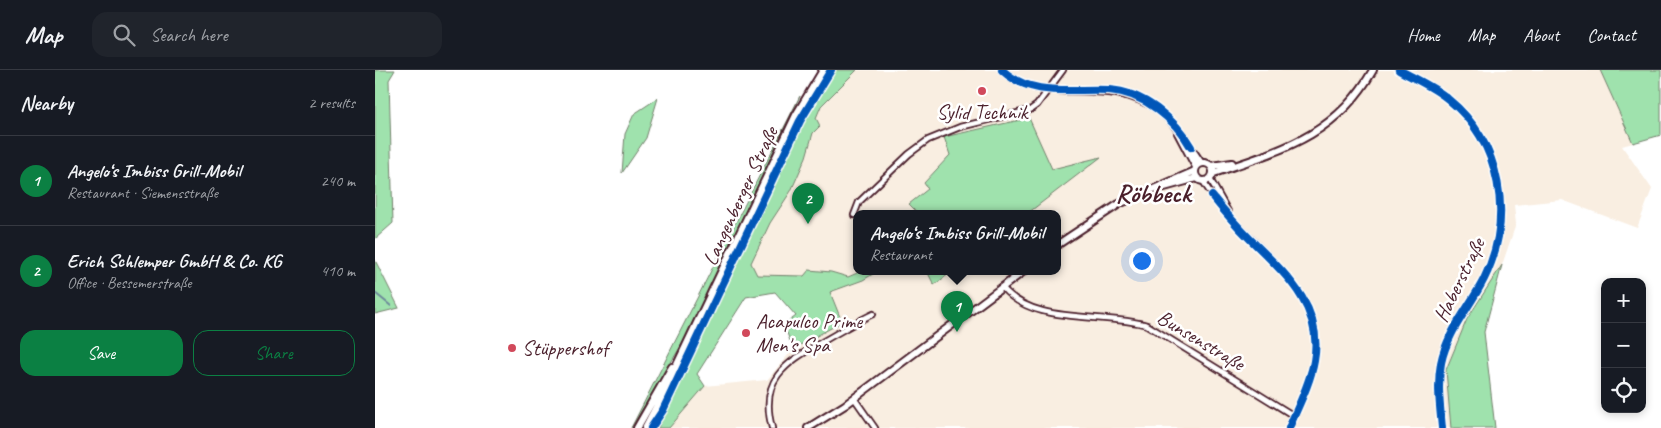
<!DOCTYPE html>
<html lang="en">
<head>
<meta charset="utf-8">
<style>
	body { margin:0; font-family:Caveat,sans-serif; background:#20242c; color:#f1f3f6 }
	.controls { position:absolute; right:15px; bottom:15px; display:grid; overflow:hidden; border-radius:10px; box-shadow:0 2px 8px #0003 }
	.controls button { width:45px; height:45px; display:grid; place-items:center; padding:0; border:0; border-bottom:1px solid #363941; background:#171b24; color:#f1f3f6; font:25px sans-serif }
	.you { position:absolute; left:766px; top:190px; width:18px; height:18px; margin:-12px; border:4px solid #fff; border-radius:50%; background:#1a73e8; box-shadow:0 0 0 8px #1a73e833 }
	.badge { display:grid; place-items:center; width:32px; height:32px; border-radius:50%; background:#0b8043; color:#fff; font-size:16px; font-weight:700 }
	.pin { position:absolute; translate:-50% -41px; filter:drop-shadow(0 1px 2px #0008) }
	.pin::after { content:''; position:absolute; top:26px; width:18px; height:15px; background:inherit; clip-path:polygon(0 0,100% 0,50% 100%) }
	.popup { position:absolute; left:478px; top:140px; width:208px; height:65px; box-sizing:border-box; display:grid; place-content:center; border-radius:10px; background:#171b24; filter:drop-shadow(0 1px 4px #0005); font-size:16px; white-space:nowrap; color:#9ea1a6 }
	.popup b { font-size:19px; color:#f1f3f6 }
	.popup::after { content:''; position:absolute; left:50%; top:100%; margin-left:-10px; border:10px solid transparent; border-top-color:#171b24 }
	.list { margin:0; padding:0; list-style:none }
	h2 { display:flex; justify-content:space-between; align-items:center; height:65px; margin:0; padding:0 20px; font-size:21px }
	h2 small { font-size:16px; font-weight:400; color:#9ea1a6 }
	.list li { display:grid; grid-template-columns:32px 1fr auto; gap:15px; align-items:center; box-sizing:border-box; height:90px; padding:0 20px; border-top:1px solid #363941 }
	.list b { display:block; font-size:19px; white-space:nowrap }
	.list p { margin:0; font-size:16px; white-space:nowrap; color:#9ea1a6 }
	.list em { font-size:16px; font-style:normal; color:#9ea1a6 }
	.actions { display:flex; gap:10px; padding:15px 20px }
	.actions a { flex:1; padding:11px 0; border:1px solid #0b8043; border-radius:15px; text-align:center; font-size:18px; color:#0b8043 }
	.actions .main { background:#0b8043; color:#fff }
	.icon { flex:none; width:28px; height:28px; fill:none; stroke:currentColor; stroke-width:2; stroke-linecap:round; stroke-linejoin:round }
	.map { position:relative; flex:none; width:1286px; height:358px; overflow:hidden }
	header { display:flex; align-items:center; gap:30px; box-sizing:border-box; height:70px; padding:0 25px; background:#171b24; border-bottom:1px solid #363941 }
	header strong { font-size:24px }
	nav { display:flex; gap:28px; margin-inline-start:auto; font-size:18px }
	.search { width:350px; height:45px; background:#20242c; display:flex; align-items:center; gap:12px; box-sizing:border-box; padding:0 18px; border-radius:15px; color:#9ea1a6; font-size:19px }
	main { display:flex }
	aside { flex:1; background:#171b24 }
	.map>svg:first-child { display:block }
	.built { fill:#f9eee1 }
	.green { fill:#9fe2ad; stroke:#74806c }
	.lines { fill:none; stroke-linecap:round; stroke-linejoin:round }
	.stream { stroke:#6d8a9a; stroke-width:2 }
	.street-casing { stroke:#4a1f2b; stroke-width:8 }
	.secondary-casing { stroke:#4a1f2b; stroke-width:10 }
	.street { stroke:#fff; stroke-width:4.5 }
	.secondary { stroke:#fff; stroke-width:6 }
	.cycleway-casing { stroke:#fff; stroke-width:11 }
	.cycleway { stroke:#0057b8; stroke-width:8 }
	.poi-dot { fill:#d1495b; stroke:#fff; stroke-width:2 }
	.labels { text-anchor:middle; stroke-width:5; stroke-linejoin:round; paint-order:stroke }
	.poi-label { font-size:21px; fill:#4a1f2b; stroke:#fff; text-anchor:start }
	.street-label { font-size:21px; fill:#4a1f2b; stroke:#fff }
	.district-label { font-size:26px; font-weight:bold; fill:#4a1f2b; stroke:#fff }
</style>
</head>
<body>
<header>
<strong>Map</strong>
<div class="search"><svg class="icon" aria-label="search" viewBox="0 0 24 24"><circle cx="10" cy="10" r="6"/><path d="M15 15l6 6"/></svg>Search here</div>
<nav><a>Home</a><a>Map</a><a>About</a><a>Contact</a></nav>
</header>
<main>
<aside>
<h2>Nearby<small>2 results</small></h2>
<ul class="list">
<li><span class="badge">1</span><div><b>Angelo‘s Imbiss Grill-Mobil</b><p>Restaurant · Siemensstraße</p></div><em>240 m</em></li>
<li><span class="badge">2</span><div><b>Erich Schlemper GmbH &amp; Co. KG</b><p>Office · Bessemerstraße</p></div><em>410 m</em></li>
</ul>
<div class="actions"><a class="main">Save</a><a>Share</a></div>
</aside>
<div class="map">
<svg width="1286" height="358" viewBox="0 0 1286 358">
	<rect width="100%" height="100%" fill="#fff"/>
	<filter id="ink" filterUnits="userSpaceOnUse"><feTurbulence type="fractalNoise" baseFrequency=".02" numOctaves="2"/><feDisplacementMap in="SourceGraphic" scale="10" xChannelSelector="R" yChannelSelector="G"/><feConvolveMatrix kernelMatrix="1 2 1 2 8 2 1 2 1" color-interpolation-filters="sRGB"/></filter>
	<g filter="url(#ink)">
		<path class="built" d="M482,0H1225L1258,73L1247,76L1277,119L1262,158L1187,130L1139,135L1141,154L1127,195L1092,249L1071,299L1076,358H294L330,316L392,310L418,279L467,252L455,222L488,210L503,201H552L559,215L578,201H682V143H653L725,87L677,100L575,85L549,113L553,119L534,134L543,143H482V165L479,163L482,174V201H487L473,207L456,202L429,206L382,205L376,193L395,153L416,121L431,87L438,63L445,56L441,48L446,37Z"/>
		<path class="green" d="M0,0H20L14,10L18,153L0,169Z
			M460,0H482L446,36L441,48L445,56L438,63L431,87L416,121L395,153L376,193L382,205L429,206L434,200L456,202L473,207L487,201H503L488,210L455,222L467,252L418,279L409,255L421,246L400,222L371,227L322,304L330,316L294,358H283L432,43Z
			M1225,0H1286V65L1258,73Z
			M425,26L309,271L256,358Z
			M283,28L271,68L247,103L250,64L259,44Z
			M654,48L677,99L726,87L653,143H543L534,134L553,119L549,113L575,85L569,67Z
			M0,190L24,238L0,244Z
			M1127,195L1109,262L1120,358H1076L1071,300L1092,249Z
			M552,201H578L559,215Z"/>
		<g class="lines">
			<path class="stream" d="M0,223L16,236"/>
			<defs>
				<path id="street" d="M1024,0C1040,9 1059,17 1073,29C1127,73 1139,148 1109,209C1095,237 1072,262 1066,293C1062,315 1065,336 1067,358
					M835,109L854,143
					M828,111C862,171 953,213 939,290C935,313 923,336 914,358
					M479,145L484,132L534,84L553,70L585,57L655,40L662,35L688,0
					M627,217C658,256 727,242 772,255L919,346
					M479,328L500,358
					M397,358C384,310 409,294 447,272C464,262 481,252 498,244"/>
				<path id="secondary" d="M627,0C670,40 731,2 783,40C802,54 812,73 826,93
					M803,63L821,97
					M820 102a9 9 0 1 1 18 0a9 9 0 1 1-18 0Z
					M836,96L857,93
					M839,103C906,80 961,66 998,0
					M782,119L822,108
					M682,175L744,134L820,101
					M262,358L297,297
					M270,358L288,324L421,45L448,0
					M433,358L470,335L649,201"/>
			</defs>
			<use href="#street" class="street-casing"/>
			<use href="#secondary" class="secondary-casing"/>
			<use href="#street" class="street"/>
			<use href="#secondary" class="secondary"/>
			<defs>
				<path id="cycleway" d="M627,0C657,28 697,18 734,20C768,22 800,49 816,77
					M1024,0C1040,9 1059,17 1073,29C1127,73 1139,148 1109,209C1095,237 1072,262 1066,293C1062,315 1065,336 1067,358
					M837,126C849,141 862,156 875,169C909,203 949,236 939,291C935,314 923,336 914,358
					M276,358L288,340L425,51L456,0"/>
			</defs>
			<use href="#cycleway" class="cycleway-casing"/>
			<use href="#cycleway" class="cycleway"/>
		</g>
	</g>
	<g class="poi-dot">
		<circle cx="607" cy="21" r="5"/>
		<circle cx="371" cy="263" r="5"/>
		<circle cx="137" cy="278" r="5"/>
	</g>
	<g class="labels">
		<g class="poi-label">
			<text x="607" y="49" text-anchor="middle">Sylid Technik</text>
			<text x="381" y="258">Acapulco Prime<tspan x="381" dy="24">Men's Spa</tspan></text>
			<text x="147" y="285">Stüppershof</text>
		</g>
		<g class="street-label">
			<text transform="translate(365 126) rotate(-65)" y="7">Langenberger Straße</text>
			<text transform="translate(1084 210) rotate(-64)" y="7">Haberstraße</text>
			<text transform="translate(826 270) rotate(31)" y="7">Bunsenstraße</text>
		</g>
		<g class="district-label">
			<text x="778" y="132">Röbbeck</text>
		</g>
	</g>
</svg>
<div class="controls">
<button>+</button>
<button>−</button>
<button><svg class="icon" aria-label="locate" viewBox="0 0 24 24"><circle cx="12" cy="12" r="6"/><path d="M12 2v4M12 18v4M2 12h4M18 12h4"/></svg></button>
</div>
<div class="you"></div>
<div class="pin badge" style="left:582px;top:262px">1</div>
<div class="popup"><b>Angelo‘s Imbiss Grill-Mobil</b>Restaurant</div>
<div class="pin badge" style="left:433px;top:154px">2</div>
</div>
</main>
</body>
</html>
